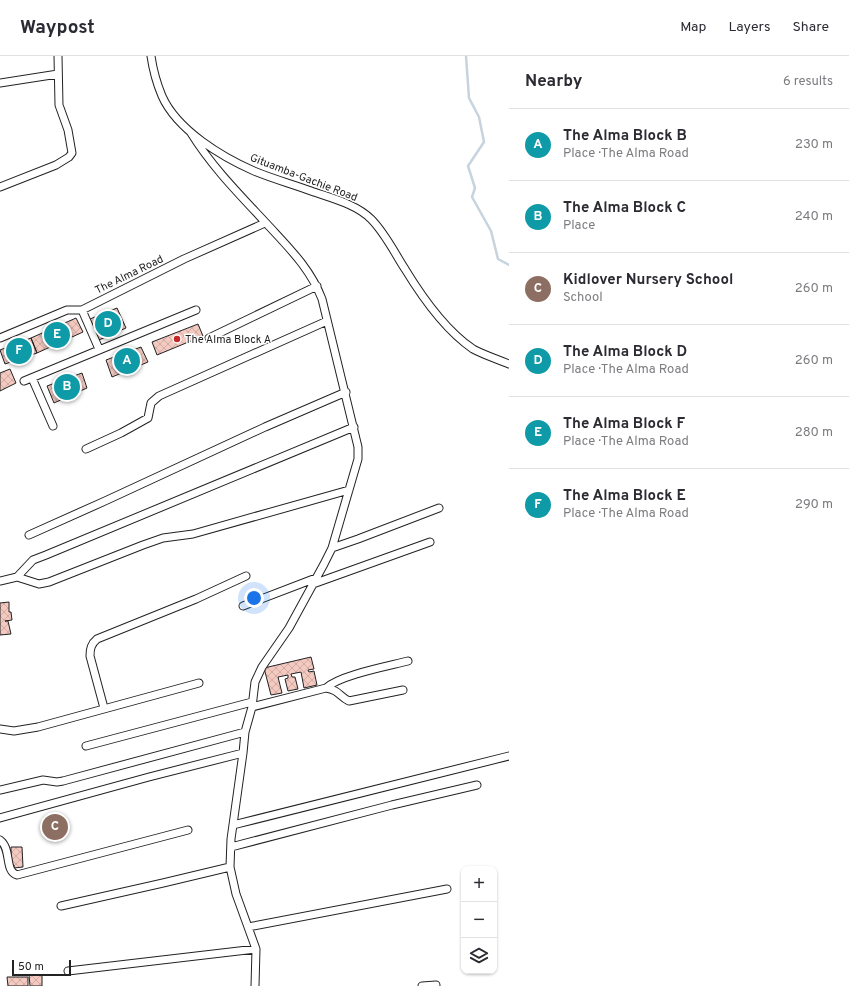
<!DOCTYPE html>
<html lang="en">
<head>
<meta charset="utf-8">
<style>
	body { margin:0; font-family:Overpass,sans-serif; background:#f2f2f3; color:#2b2b33 }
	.controls { position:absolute; right:12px; bottom:12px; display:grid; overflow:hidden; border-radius:8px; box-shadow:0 1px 3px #0004 }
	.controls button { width:36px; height:36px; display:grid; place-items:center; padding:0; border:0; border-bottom:1px solid #e1e1e2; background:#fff; color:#2b2b33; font:20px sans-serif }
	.scale { position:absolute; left:12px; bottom:10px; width:59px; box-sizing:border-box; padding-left:4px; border:2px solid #222; border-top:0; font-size:11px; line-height:14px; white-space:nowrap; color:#222; -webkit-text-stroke:3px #fff; paint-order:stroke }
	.you { position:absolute; left:254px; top:542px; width:14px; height:14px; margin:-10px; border:3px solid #fff; border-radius:50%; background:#1a73e8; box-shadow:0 0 0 6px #1a73e833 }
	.badge { display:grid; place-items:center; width:26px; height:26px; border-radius:50%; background:#0b8043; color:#fff; font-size:13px; font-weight:700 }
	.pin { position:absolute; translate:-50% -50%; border:2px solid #fff; box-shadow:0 1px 4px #0006 }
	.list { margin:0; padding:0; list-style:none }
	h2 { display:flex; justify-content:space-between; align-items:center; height:52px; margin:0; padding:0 16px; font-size:17px }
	h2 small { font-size:13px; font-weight:400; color:#7c7c81 }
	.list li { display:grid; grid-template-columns:26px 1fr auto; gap:12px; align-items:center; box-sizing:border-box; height:72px; padding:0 16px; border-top:1px solid #e1e1e2 }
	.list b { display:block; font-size:15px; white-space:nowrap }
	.list p { margin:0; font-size:13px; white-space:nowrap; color:#7c7c81 }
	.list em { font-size:13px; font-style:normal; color:#7c7c81 }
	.icon { flex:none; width:22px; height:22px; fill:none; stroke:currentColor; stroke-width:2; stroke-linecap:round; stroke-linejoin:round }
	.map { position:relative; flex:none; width:509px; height:930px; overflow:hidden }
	header { display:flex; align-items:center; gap:24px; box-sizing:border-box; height:56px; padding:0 20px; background:#fff; border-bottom:1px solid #e1e1e2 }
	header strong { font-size:19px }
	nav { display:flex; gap:22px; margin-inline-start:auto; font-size:14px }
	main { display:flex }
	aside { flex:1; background:#fff }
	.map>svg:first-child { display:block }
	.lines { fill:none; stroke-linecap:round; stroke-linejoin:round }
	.stream { stroke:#c7d3dd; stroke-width:2.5 }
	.building { fill:url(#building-cross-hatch); stroke:#222 }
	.street-casing { stroke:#222; stroke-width:9 }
	.street { stroke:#fff; stroke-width:7 }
	.poi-dot { fill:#c62828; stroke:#fff; stroke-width:1.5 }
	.labels { text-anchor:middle; stroke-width:3; stroke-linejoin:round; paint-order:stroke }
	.street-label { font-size:11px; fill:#222; stroke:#fff }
	.poi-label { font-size:11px; fill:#222; stroke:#fff; text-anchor:start }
</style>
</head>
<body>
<header>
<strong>Waypost</strong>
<nav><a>Map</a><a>Layers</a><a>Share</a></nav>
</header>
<main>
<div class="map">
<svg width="509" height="930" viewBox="0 0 509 930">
	<defs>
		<pattern id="building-cross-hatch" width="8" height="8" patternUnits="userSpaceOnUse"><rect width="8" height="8" fill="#f3c9c0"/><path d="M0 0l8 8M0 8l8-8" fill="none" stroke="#d0aca5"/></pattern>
	</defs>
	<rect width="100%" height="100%" fill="#fff"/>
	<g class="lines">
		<path class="stream" d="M466,0L469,42L479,61L484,86L468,110L475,132L472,141L491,175L498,203L509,209"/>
	</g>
	<path class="building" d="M117,252L126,272L99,284L90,263Z
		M76,262L83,276L37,297L31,282Z
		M198,268L203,280L157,299L152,286Z
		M31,282L37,297L5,308L0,294Z
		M141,291L148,306L112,321L106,304Z
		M10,313L16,327L0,335V317Z
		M82,317L87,332L54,347L47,330Z
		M9,546V556H11L12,564L5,565H8L11,578L0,579V547Z
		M311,601L314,613L308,614L309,616L314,615L317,629L304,632L301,616L291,618L292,621H295L298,633L288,635L285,623L288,622V619L278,621L282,637L271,639L264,612Z
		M11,791H22L23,811L14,812V809H11Z
		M29,919H42V930H30Z
		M7,921H28V930H8Z"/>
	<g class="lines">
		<defs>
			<path id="street" d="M151,0C153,14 157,28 162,40C177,74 222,101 254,115C273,123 292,128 311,135C331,142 356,148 371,163C385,177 394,196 405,213C422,241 445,274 473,293C484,299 497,303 509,308
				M0,27L58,18
				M191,77C212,111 240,139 267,168C289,192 310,212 322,243L358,391V403L332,492L324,508L289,572L262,611L255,626L252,651L245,676L243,697L231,783L230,811L236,838L256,893L255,930
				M0,131L56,109L69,101L72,97L68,74L59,49L58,0
				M82,254L99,293
				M0,282L67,254H82L184,203L265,167
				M209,282L317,230
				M32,322L53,370
				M24,325L196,254
				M86,393L121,377L148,362L151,347L159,340L327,265
				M29,479L105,445L265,371L346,336
				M332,492L358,483L439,452
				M17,521L39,528L49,526L143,489L163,482L193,478L349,434
				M0,525L17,521L33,504L46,499L354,371
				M313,528L430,486
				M243,550L316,522
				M326,632C340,619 389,610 408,605
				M252,651L326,632C339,634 339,640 349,645L403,634
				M104,652L90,600C90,593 91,588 97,583L196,543L246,520
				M0,673L14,675L38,671L199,627
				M86,690L252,646
				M0,734L43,724L57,726L63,725L245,676
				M0,762L149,721L243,697
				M233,769L509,700
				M0,784C12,793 4,815 17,819L188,774
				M231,791L392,749L477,729
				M61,850L163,827L230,811
				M248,871L447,833
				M68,915L256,893
				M422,930L436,929"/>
		</defs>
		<use href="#street" class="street-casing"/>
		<use href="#street" class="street"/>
	</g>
	<circle class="poi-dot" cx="177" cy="283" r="4"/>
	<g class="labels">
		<g class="street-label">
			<text transform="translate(304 121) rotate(21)" y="4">Gituamba-Gachie Road</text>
			<text transform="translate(129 218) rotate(-26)" y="4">The Alma Road</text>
		</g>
		<g class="poi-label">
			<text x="185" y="287">The Alma Block A</text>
		</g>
	</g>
</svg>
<div class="controls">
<button>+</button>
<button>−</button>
<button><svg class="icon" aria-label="layers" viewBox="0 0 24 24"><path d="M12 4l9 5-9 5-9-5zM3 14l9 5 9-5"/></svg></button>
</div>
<div class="scale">50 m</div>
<div class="you"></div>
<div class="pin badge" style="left:127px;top:305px;background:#0f9aa8">A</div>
<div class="pin badge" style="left:67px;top:331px;background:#0f9aa8">B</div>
<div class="pin badge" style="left:55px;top:771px;background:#8d6e63">C</div>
<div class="pin badge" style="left:108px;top:268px;background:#0f9aa8">D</div>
<div class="pin badge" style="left:57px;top:279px;background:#0f9aa8">E</div>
<div class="pin badge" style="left:19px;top:295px;background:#0f9aa8">F</div>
</div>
<aside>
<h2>Nearby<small>6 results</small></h2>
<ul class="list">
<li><span class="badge" style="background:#0f9aa8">A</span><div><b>The Alma Block B</b><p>Place · The Alma Road</p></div><em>230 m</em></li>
<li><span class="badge" style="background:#0f9aa8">B</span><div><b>The Alma Block C</b><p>Place</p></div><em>240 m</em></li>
<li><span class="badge" style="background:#8d6e63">C</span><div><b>Kidlover Nursery School</b><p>School</p></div><em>260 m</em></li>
<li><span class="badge" style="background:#0f9aa8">D</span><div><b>The Alma Block D</b><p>Place · The Alma Road</p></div><em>260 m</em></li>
<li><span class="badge" style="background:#0f9aa8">E</span><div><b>The Alma Block F</b><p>Place · The Alma Road</p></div><em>280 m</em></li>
<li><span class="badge" style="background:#0f9aa8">F</span><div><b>The Alma Block E</b><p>Place · The Alma Road</p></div><em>290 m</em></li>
</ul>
</aside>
</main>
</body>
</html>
